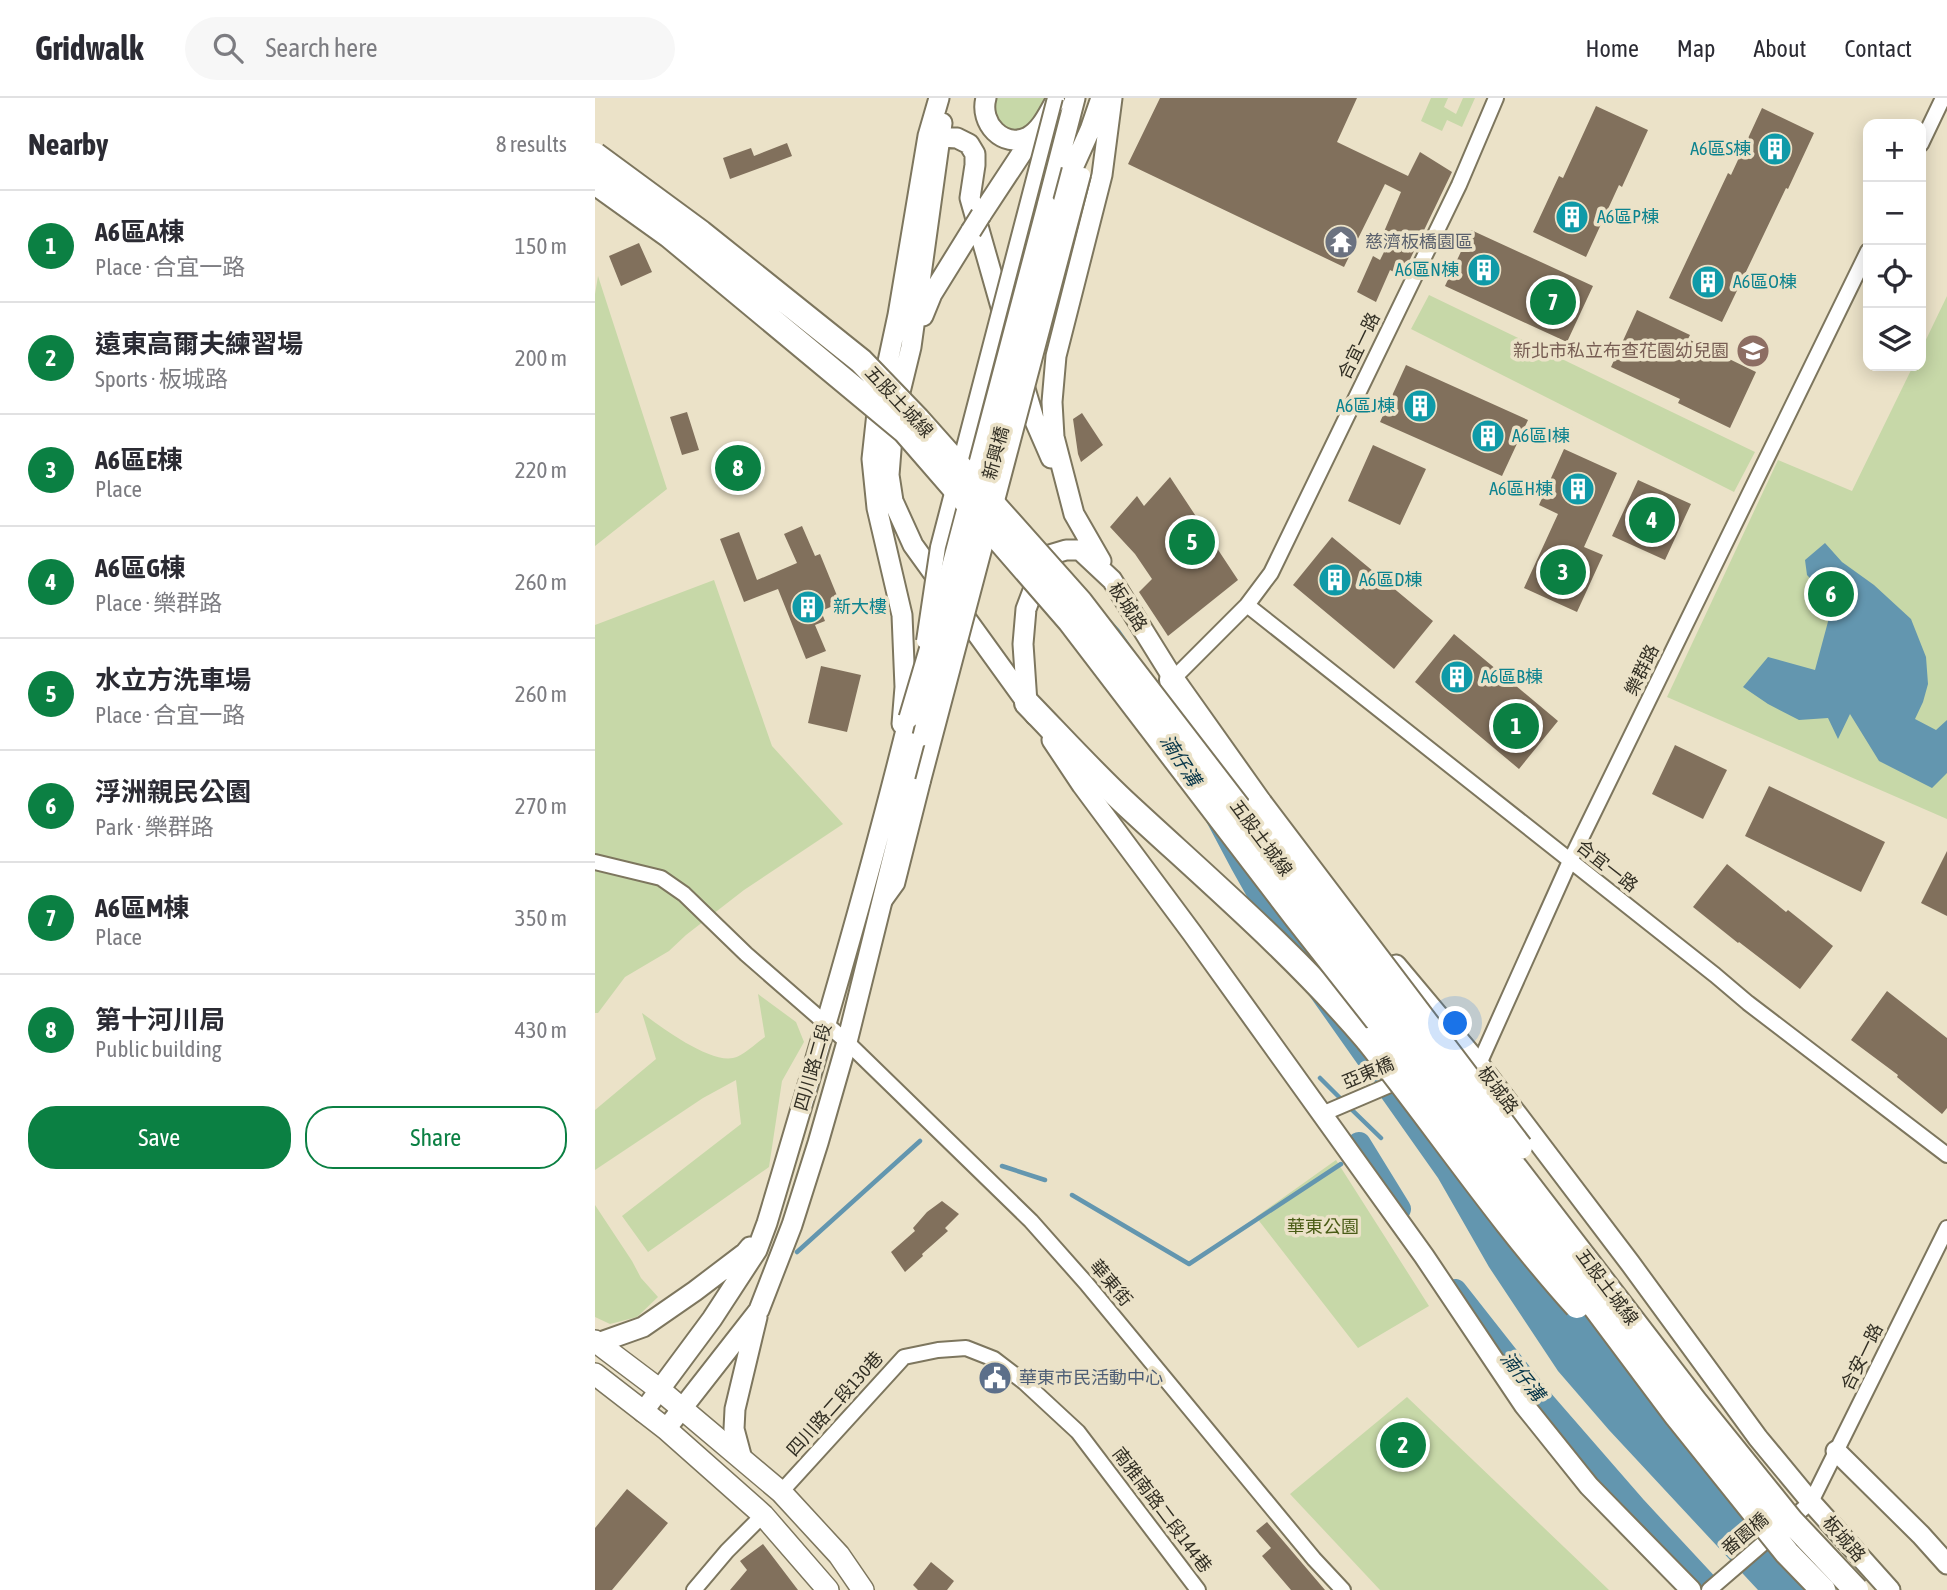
<!DOCTYPE html>
<html lang="en">
<head>
<meta charset="utf-8">
<style>
	body { margin:0; font-family:"Asap Condensed","Noto Sans TC",sans-serif; background:#f7f7f7; color:#2b2b33 }
	.controls { position:absolute; right:21px; top:21px; display:grid; overflow:hidden; border-radius:14px; box-shadow:0 4px 18px #0003 }
	.controls button { width:63px; height:63px; display:grid; place-items:center; padding:0; border:0; border-bottom:2px solid #e1e1e2; background:#fff; color:#2b2b33; font:35px sans-serif }
	.you { position:absolute; left:861px; top:926px; width:24px; height:24px; margin:-18px; border:5px solid #fff; border-radius:50%; background:#1a73e8; box-shadow:0 0 0 10px #1a73e833 }
	.badge { display:grid; place-items:center; width:46px; height:46px; border-radius:50%; background:#0b8043; color:#fff; font-size:23px; font-weight:700 }
	.pin { position:absolute; translate:-50% -50%; border:4px solid #fff; box-shadow:0 2px 7px #0006 }
	.list { margin:0; padding:0; list-style:none }
	h2 { display:flex; justify-content:space-between; align-items:center; height:91px; margin:0; padding:0 28px; font-size:30px }
	h2 small { font-size:23px; font-weight:400; color:#7c7c81 }
	.list li { display:grid; grid-template-columns:46px 1fr auto; gap:21px; align-items:center; box-sizing:border-box; height:112px; padding:0 28px; border-top:2px solid #e1e1e2 }
	.list b { display:block; font-size:26px; white-space:nowrap }
	.list p { margin:0; font-size:23px; white-space:nowrap; color:#7c7c81 }
	.list em { font-size:23px; font-style:normal; color:#7c7c81 }
	.actions { display:flex; gap:14px; padding:21px 28px }
	.actions a { flex:1; padding:16px 0; border:2px solid #0b8043; border-radius:28px; text-align:center; font-size:24px; color:#0b8043 }
	.actions .main { background:#0b8043; color:#fff }
	.icon { flex:none; width:38px; height:38px; fill:none; stroke:currentColor; stroke-width:2; stroke-linecap:round; stroke-linejoin:round }
	.map { position:relative; flex:none; width:1352px; height:1492px; overflow:hidden }
	header { display:flex; align-items:center; gap:42px; box-sizing:border-box; height:98px; padding:0 35px; background:#fff; border-bottom:2px solid #e1e1e2 }
	header strong { font-size:33px }
	nav { display:flex; gap:38px; margin-inline-start:auto; font-size:24px }
	.search { width:490px; height:63px; background:#f7f7f7; display:flex; align-items:center; gap:18px; box-sizing:border-box; padding:0 24px; border-radius:38px; color:#7c7c81; font-size:26px }
	main { display:flex }
	aside { flex:1; background:#fff }
	.map>svg:first-child { display:block }
	.green { fill:#c7d8a8 }
	.water { fill:#6396af }
	.lines { fill:none; stroke-linecap:round; stroke-linejoin:round }
	.stream { stroke:#6396af; stroke-width:4.5 }
	.river { stroke:#6396af; stroke-width:24 }
	.building { fill:#81705c }
	.street-casing { stroke:#7d765e; stroke-width:18 }
	.secondary-casing { stroke:#7d765e; stroke-width:23 }
	.primary-casing { stroke:#7d765e; stroke-width:24 }
	.highway-casing { stroke:#7d765e; stroke-width:28 }
	.street { stroke:#fff; stroke-width:14 }
	.secondary { stroke:#fff; stroke-width:19 }
	.primary { stroke:#fff; stroke-width:21 }
	.highway { stroke:#fff; stroke-width:24 }
	.street-bridge-casing { stroke:#7d765e; stroke-width:18; stroke-linecap:butt }
	.secondary-bridge-casing { stroke:#7d765e; stroke-width:23; stroke-linecap:butt }
	.highway-bridge-casing { stroke:#7d765e; stroke-width:28; stroke-linecap:butt }
	.street-bridge { stroke:#fff; stroke-width:14 }
	.secondary-bridge { stroke:#fff; stroke-width:19 }
	.highway-bridge { stroke:#fff; stroke-width:24 }
	.labels { text-anchor:middle; stroke-width:7; stroke-linejoin:round; paint-order:stroke }
	.culture-label { font-size:18px; fill:#0d838f; stroke:#ebe2c8; text-anchor:start }
	.worship-label { font-size:18px; fill:#5b616d; stroke:#ebe2c8; text-anchor:start }
	.street-label { font-size:18px; fill:#322f24; stroke:#ebe2c8 }
	.education-label { font-size:18px; fill:#785e54; stroke:#ebe2c8; text-anchor:end }
	.park-label { font-size:18px; fill:#4a5c16; stroke:#ebe2c8 }
	.service-label { font-size:18px; fill:#4e5e75; stroke:#ebe2c8; text-anchor:start }
	.water-label { font-size:19px; font-style:italic; fill:#063548; stroke:#ebe2c8 }
</style>
</head>
<body>
<header>
<strong>Gridwalk</strong>
<div class="search"><svg class="icon" aria-label="search" viewBox="0 0 24 24"><circle cx="10" cy="10" r="6"/><path d="M15 15l6 6"/></svg>Search here</div>
<nav><a>Home</a><a>Map</a><a>About</a><a>Contact</a></nav>
</header>
<main>
<aside>
<h2>Nearby<small>8 results</small></h2>
<ul class="list">
<li><span class="badge">1</span><div><b>A6區A棟</b><p>Place · 合宜一路</p></div><em>150 m</em></li>
<li><span class="badge">2</span><div><b>遠東高爾夫練習場</b><p>Sports · 板城路</p></div><em>200 m</em></li>
<li><span class="badge">3</span><div><b>A6區E棟</b><p>Place</p></div><em>220 m</em></li>
<li><span class="badge">4</span><div><b>A6區G棟</b><p>Place · 樂群路</p></div><em>260 m</em></li>
<li><span class="badge">5</span><div><b>水立方洗車場</b><p>Place · 合宜一路</p></div><em>260 m</em></li>
<li><span class="badge">6</span><div><b>浮洲親民公園</b><p>Park · 樂群路</p></div><em>270 m</em></li>
<li><span class="badge">7</span><div><b>A6區M棟</b><p>Place</p></div><em>350 m</em></li>
<li><span class="badge">8</span><div><b>第十河川局</b><p>Public building</p></div><em>430 m</em></li>
</ul>
<div class="actions"><a class="main">Save</a><a>Share</a></div>
</aside>
<div class="map">
<svg width="1352" height="1492" viewBox="0 0 1352 1492">
	<rect width="100%" height="100%" fill="#ebe2c8"/>
	<path class="green" d="M401,0H453C447,9 442,22 433,27C413,41 396,21 401,0Z
		M836,0H853L849,9L861,16L868,0H880L867,29L852,22L847,33L826,23Z
		M3,178L72,391L0,448V196Z
		M834,197L1160,354L1139,394L816,231Z
		M1352,198V721L1072,599L1183,362L1257,393L1318,268H1326V252Z
		M119,482L177,648L248,726L149,792L91,837L74,853L30,879L3,915H0V527Z
		M163,896L201,924L209,944L187,983L174,1069L53,1154L27,1118L146,1026L141,982L108,1000L0,1072V1012L61,961L47,915C66,929 114,965 138,960C148,958 161,945 170,939Z
		M741,1062L834,1208L763,1250L661,1119Z
		M0,1107L37,1163L46,1180L63,1199L42,1219L15,1226L0,1219Z
		M812,1299L1014,1492H785L695,1396Z"/>
	<path class="water" d="M1230,445L1247,464L1279,487L1316,521L1331,559L1333,586L1328,604L1320,621L1341,632L1352,622V675L1337,690L1284,663L1255,616L1243,641L1233,620L1204,622L1173,606L1148,589L1173,559L1220,572L1238,505L1212,477L1210,462Z
		M487,490L525,532L716,804L1210,1463L1241,1492H1163L1014,1332L963,1273L894,1169L843,1080L682,852L637,772Z"/>
	<g class="lines">
		<path class="stream" d="M725,980L748,1003
			M754,1009L786,1040
			M407,1068L450,1082
			M477,1097L594,1166L746,1066
			M202,1154L325,1043"/>
		<path class="river" d="M764,1046L804,1111
			M860,1193L945,1301L1039,1409L1116,1492"/>
	</g>
	<path class="building" d="M565,0H762L742,44L813,78L825,54L857,74L807,178L795,172L781,204L762,194L778,158L785,162L796,140L788,136L806,94L790,86L749,169L533,66Z
		M1001,8L1053,32L1027,89L1024,87L991,159L938,134L964,78L968,80Z
		M1167,10L1219,35L1193,91L1191,90L1127,224L1074,200L1133,75L1136,77Z
		M192,45L197,58L135,81L128,60L156,50L159,58Z
		M876,132L998,188L972,244L850,188Z
		M44,145L57,174L26,188L14,158Z
		M1042,212L1095,237L1093,241L1161,274L1135,330L1083,305L1085,301L1016,269Z
		M811,267L933,322L907,378L785,324Z
		M92,314L104,352L87,357L75,319Z
		M487,315L508,347L486,364L483,356L478,321Z
		M778,347L831,371L805,427L753,403Z
		M969,351L1022,375L989,449L1008,457L982,514L929,490L963,416L944,407Z
		M575,379L643,482L573,538L544,494L557,481L540,456L515,429L542,398L549,408Z
		M1043,382L1096,406L1070,462L1017,438Z
		M207,428L220,458L225,456L245,505L226,513L230,523L220,527L231,553L211,561L183,491L149,504L125,441L144,434L162,482L202,465L189,436Z
		M737,439L838,523L799,571L698,487Z
		M859,536L963,623L924,671L820,584Z
		M226,568L266,577L252,634L213,625Z
		M1080,647L1132,672L1108,721L1057,696Z
		M1174,688L1290,744L1266,794L1150,738Z
		M1352,753V818L1326,805Z
		M1132,766L1191,814L1193,812L1238,848L1205,891L1144,844L1143,845L1098,809Z
		M1292,893L1352,940V1010L1347,1016L1302,979L1303,977L1256,942Z
		M347,1103L364,1116L350,1130L353,1133L327,1156L328,1158L310,1174L296,1154L320,1133L318,1130L332,1114Z
		M32,1391L73,1425L17,1492H0V1430Z
		M672,1424L730,1492H696L667,1458L676,1450L661,1433Z
		M168,1446L203,1492H135L152,1472L145,1463Z
		M336,1464L359,1483L352,1492H323L318,1487Z"/>
	<g class="lines">
		<defs>
			<path id="street" d="M1326,46L1348,0
				M652,507L1120,877L1153,905L1352,1057
				M577,582L652,507L676,475L864,87L901,0
				M0,764L66,780L89,796L151,856L252,944L436,1123L491,1185L719,1461L748,1492
				M289,804L302,786L328,683
				M876,966H884L975,763L1273,153
				M727,1016L809,981
				M186,1394L309,1259L343,1252L371,1250L399,1261L429,1284L483,1334L603,1492
				M99,1492L132,1453L168,1417
				M1114,1492L1216,1404L1352,1130"/>
			<path id="secondary" d="M391,0C384,25 408,51 433,39C446,32 453,16 460,4
				M347,25L316,249L305,294L297,339L294,377L298,403L318,447L432,605
				M333,38L362,40L374,46L380,56V67L375,100L418,251
				M477,72L495,32L506,0
				M452,108L480,0
				M386,117L442,32
				M328,218L337,196L376,133
				M428,284L439,321L456,360
				M506,463L479,416L459,339L457,304L461,258L507,77L517,0
				M440,617L432,605L428,546L431,511L451,458L471,452H485L517,482L586,593
				M307,626L310,589L307,517L282,410L277,361L282,315L303,217L333,38L344,0
				M457,642L487,687L597,835L829,1158L929,1307L994,1388L1096,1492
				M801,867L884,966L1035,1165L1163,1340L1216,1404L1295,1492
				M3,1245L48,1229L100,1193L150,1155L155,1149
				M48,1314L117,1221L162,1152L172,1125C222,958 272,790 314,620
				M71,1331L164,1212L197,1127L223,1045L252,944L328,638
				M1241,1353L1326,1437L1352,1466
				M147,1361L139,1331L140,1311L162,1219"/>
			<path id="primary" d="M0,1243L65,1292L186,1394L244,1457L268,1492
				M0,1276L71,1331L168,1417L233,1492"/>
			<path id="highway" d="M577,582L665,706
				M432,605C464,638 495,672 529,704C612,781 699,855 773,942"/>
		</defs>
		<use href="#street" class="street-casing"/>
		<use href="#secondary" class="secondary-casing"/>
		<use href="#primary" class="primary-casing"/>
		<use href="#highway" class="highway-casing"/>
		<use href="#street" class="street"/>
		<use href="#secondary" class="secondary"/>
		<use href="#primary" class="primary"/>
		<use href="#highway" class="highway"/>
		<defs>
			<path id="street-bridge" d="M329,543L343,449L460,0
				M328,683L488,77"/>
			<path id="secondary-bridge" d="M376,133L386,117
				M314,620L338,539L452,108
				M328,638L346,563L477,72"/>
			<path id="highway-bridge" d="M0,57L106,135L266,263L322,321L485,504L1100,1304L1196,1423L1261,1492
				M0,84L74,137L310,333L475,523L702,820L846,1003L1082,1318L1192,1455L1228,1492
				M665,706L925,1049
				M773,942C843,1030 906,1124 982,1208"/>
		</defs>
		<use href="#street-bridge" class="street-bridge-casing"/>
		<use href="#secondary-bridge" class="secondary-bridge-casing"/>
		<use href="#highway-bridge" class="highway-bridge-casing"/>
		<use href="#street-bridge" class="street-bridge"/>
		<use href="#secondary-bridge" class="secondary-bridge"/>
		<use href="#highway-bridge" class="highway-bridge"/>
	</g>
	<defs>
		<symbol id="building-disc" viewBox="-11 -11 22 22"><circle r="9.5" fill="#0f9aa8" stroke="#ebe2c8"/><path d="M-4-6H4V6H1V3H-1V6H-4ZM-2.5-4.3h1.7v1.8h-1.7ZM.8-4.3h1.7v1.8H.8ZM-2.5-1h1.7V.8h-1.7ZM.8-1h1.7V.8H.8Z" fill="#fff"/></symbol>
		<symbol id="temple-disc" viewBox="-11 -11 22 22"><circle r="9.5" fill="#6b7280" stroke="#ebe2c8"/><path d="M0-6L5-2H3V0L6.5 2.5H4V6H1.5V3h-3V6H-4V2.5H-6.5L-3 0V-2H-5Z" fill="#fff"/></symbol>
		<symbol id="school-disc" viewBox="-11 -11 22 22"><circle r="9.5" fill="#8d6e63" stroke="#ebe2c8"/><path d="M0-5L7-2L0 1L-7-2ZM-4 1L0 2.5L4 1V4Q0 6-4 4Z" fill="#fff"/></symbol>
		<symbol id="civic-disc" viewBox="-11 -11 22 22"><circle r="9.5" fill="#5c6f8a" stroke="#ebe2c8"/><path d="M-.6-6.5H3V-4.5H.6V-3L4-1V1h2V6H-6V1h2V-1L-.6-3ZM-1.2 2.5V6h2.4V2.5Z" fill="#fff"/></symbol>
	</defs>
	<g fill-rule="evenodd">
		<use href="#building-disc" x="1161" y="32" width="38" height="38"/>
		<use href="#building-disc" x="958" y="100" width="38" height="38"/>
		<use href="#temple-disc" x="727" y="125" width="38" height="38"/>
		<use href="#building-disc" x="870" y="153" width="38" height="38"/>
		<use href="#building-disc" x="1094" y="165" width="38" height="38"/>
		<use href="#school-disc" x="1139" y="234" width="38" height="38"/>
		<use href="#building-disc" x="806" y="289" width="38" height="38"/>
		<use href="#building-disc" x="874" y="319" width="38" height="38"/>
		<use href="#building-disc" x="964" y="372" width="38" height="38"/>
		<use href="#building-disc" x="721" y="463" width="38" height="38"/>
		<use href="#building-disc" x="194" y="490" width="38" height="38"/>
		<use href="#building-disc" x="843" y="560" width="38" height="38"/>
		<use href="#civic-disc" x="381" y="1261" width="38" height="38"/>
	</g>
	<g class="labels">
		<g class="culture-label">
			<text x="1156" y="57" text-anchor="end">A6區S棟</text>
			<text x="1002" y="125">A6區P棟</text>
			<text x="864" y="178" text-anchor="end">A6區N棟</text>
			<text x="1138" y="190">A6區O棟</text>
			<text x="800" y="314" text-anchor="end">A6區J棟</text>
			<text x="917" y="344">A6區I棟</text>
			<text x="958" y="397" text-anchor="end">A6區H棟</text>
			<text x="764" y="488">A6區D棟</text>
			<text x="238" y="515">新大樓</text>
			<text x="886" y="585">A6區B棟</text>
		</g>
		<g class="worship-label">
			<text x="770" y="150">慈濟板橋園區</text>
		</g>
		<g class="street-label">
			<text transform="translate(764 248) rotate(-64)" y="6">合宜一路</text>
			<text transform="translate(304 304) rotate(47)" y="6">五股土城線</text>
			<text transform="translate(401 355) rotate(-75)" y="6">新興橋</text>
			<text transform="translate(533 509) rotate(57)" y="6">板城路</text>
			<text transform="translate(1047 572) rotate(-64)" y="6">樂群路</text>
			<text transform="translate(666 740) rotate(53)" y="6">五股土城線</text>
			<text transform="translate(1012 768) rotate(38)" y="6">合宜一路</text>
			<text transform="translate(218 969) rotate(-74)" y="6">四川路二段</text>
			<text transform="translate(773 975) rotate(-23)" y="6">亞東橋</text>
			<text transform="translate(903 992) rotate(53)" y="6">板城路</text>
			<text transform="translate(516 1185) rotate(50)" y="6">華東街</text>
			<text transform="translate(1012 1189) rotate(53)" y="6">五股土城線</text>
			<text transform="translate(1267 1259) rotate(-64)" y="6">合安一路</text>
			<text transform="translate(240 1306) rotate(-48)" y="6">四川路二段130巷</text>
			<text transform="translate(567 1412) rotate(53)" y="6">南雅南路二段144巷</text>
			<text transform="translate(1150 1436) rotate(-40)" y="6">番園橋</text>
			<text transform="translate(1249 1441) rotate(49)" y="6">板城路</text>
		</g>
		<g class="education-label">
			<text x="1134" y="259">新北市私立布查花園幼兒園</text>
		</g>
		<g class="park-label">
			<text x="728" y="1135">華東公園</text>
		</g>
		<g class="service-label">
			<text x="424" y="1286">華東市民活動中心</text>
		</g>
		<g class="water-label">
			<text transform="translate(586 662) rotate(57)" y="7">湳仔溝</text>
			<text transform="translate(928 1278) rotate(51)" y="7">湳仔溝</text>
		</g>
	</g>
</svg>
<div class="controls">
<button>+</button>
<button>−</button>
<button><svg class="icon" aria-label="locate" viewBox="0 0 24 24"><circle cx="12" cy="12" r="6"/><path d="M12 2v4M12 18v4M2 12h4M18 12h4"/></svg></button>
<button><svg class="icon" aria-label="layers" viewBox="0 0 24 24"><path d="M12 4l9 5-9 5-9-5zM3 14l9 5 9-5"/></svg></button>
</div>
<div class="you"></div>
<div class="pin badge" style="left:921px;top:628px">1</div>
<div class="pin badge" style="left:808px;top:1347px">2</div>
<div class="pin badge" style="left:968px;top:474px">3</div>
<div class="pin badge" style="left:1057px;top:422px">4</div>
<div class="pin badge" style="left:597px;top:444px">5</div>
<div class="pin badge" style="left:1236px;top:496px">6</div>
<div class="pin badge" style="left:958px;top:204px">7</div>
<div class="pin badge" style="left:143px;top:370px">8</div>
</div>
</main>
</body>
</html>
